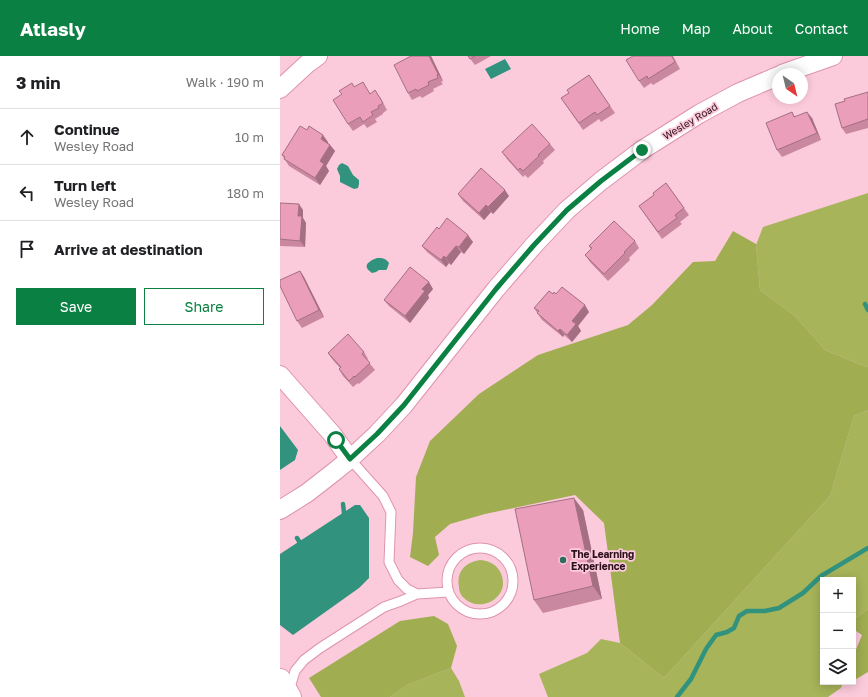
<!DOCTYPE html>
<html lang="en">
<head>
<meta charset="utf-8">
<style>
	body { margin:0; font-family:"Golos Text",sans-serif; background:#f2f2f2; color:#202124 }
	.controls { position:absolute; right:12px; bottom:12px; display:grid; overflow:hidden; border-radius:0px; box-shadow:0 2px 10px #0003 }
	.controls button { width:36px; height:36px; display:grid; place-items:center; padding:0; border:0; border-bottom:1px solid #e0e0e0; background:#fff; color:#202124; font:20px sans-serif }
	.compass { position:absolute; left:492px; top:12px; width:36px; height:36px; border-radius:50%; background:#fff; box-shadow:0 2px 10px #0003; rotate:145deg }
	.stop { position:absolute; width:12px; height:12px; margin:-9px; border:3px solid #0b8043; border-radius:50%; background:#fff }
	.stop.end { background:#0b8043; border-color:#fff; box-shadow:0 1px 4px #0008 }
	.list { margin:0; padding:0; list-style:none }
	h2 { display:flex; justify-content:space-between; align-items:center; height:52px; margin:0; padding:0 16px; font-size:17px }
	h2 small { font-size:13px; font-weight:400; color:#757577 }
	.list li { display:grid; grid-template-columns:26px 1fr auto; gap:12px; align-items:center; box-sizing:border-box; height:56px; padding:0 16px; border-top:1px solid #e0e0e0 }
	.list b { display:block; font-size:15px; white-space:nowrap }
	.list p { margin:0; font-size:13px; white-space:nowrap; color:#757577 }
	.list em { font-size:13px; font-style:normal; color:#757577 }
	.actions { display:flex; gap:8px; padding:12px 16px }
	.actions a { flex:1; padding:9px 0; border:1px solid #0b8043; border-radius:0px; text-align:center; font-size:14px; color:#0b8043 }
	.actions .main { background:#0b8043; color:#fff }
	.icon { flex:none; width:22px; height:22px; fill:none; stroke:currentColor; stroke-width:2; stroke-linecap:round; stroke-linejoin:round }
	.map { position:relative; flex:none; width:588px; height:641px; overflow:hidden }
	header { display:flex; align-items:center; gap:24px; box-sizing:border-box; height:56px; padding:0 20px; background:#0b8043; color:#fff }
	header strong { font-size:19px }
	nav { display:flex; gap:22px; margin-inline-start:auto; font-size:14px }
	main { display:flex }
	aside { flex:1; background:#fff }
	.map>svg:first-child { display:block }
	.green { fill:#a7b459 }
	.forest { fill:#a0ad51 }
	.water { fill:#31927d }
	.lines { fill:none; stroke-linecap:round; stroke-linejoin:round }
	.stream { stroke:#31927d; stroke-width:4.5 }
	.service-casing { stroke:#df94af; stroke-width:11 }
	.minor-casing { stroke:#df94af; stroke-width:20 }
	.tertiary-casing { stroke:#df94af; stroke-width:24 }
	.service { stroke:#fff; stroke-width:9 }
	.minor { stroke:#fff; stroke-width:18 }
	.tertiary { stroke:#fff; stroke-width:22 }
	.wall { fill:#c9889f }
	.shaded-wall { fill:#a46f82 }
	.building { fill:#ea9eb9; stroke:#a46f82 }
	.route { stroke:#0b8043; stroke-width:5 }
	.poi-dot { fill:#2a6d5f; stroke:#fbcadb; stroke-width:1.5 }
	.labels { text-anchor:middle; stroke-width:3.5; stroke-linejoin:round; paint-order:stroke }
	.street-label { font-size:10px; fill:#2b0f1a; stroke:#fbcadb }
	.poi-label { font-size:10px; font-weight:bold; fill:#2b0f1a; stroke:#fbcadb; text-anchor:start }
</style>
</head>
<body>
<header>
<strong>Atlasly</strong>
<nav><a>Home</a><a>Map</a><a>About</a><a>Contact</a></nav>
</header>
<main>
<aside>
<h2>3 min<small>Walk · 190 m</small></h2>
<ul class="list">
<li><svg class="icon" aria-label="ahead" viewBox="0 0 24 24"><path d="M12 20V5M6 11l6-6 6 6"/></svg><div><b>Continue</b><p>Wesley Road</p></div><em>10 m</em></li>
<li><svg class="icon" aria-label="left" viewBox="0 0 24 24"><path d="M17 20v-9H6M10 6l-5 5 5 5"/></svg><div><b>Turn left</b><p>Wesley Road</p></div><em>180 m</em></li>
<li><svg class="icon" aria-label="arrive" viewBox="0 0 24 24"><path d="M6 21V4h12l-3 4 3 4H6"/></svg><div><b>Arrive at destination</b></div></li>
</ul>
<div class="actions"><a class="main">Save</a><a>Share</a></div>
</aside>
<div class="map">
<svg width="588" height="641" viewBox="0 0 588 641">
	<rect width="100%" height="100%" fill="#fbcadb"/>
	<path class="green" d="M588,137V311L579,308L545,294L515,260L480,234L476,189L483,171Z
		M588,354V553L573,564V524H543V626H563L561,632L548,641H268L259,618L307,597L321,583L340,587L384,622L550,440L574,360Z
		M200,504C203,504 207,505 209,506C223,511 228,531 217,541C208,550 193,551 184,542C181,540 179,535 179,531C176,516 185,506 200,504Z
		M171,612L179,625L185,641H110L127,629Z"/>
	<path class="forest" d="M453,175L476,188L480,234L515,260L545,294L579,308L588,311V354L574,360L550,440L384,622L340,587L324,467L295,439L205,458L170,468L155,481L159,499L148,510L130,501L133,477L136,421L150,385L199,338L258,299L348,269L372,249L413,206L435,205Z
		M588,553V616L573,625V601L582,579L573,573V564Z
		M154,560L168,568L177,590L171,612L127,629L110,641H41L29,622L120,565Z"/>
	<path class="water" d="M225,3L231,13L211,23L205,13Z
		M62,107L68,110L73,119L79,124V128L78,132L74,133L60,126V120L57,113L59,109Z
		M97,202C103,202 105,202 109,207L107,213L106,214H99L96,216L92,217C81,210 89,205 97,202Z
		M0,370L18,394L15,404L0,414Z
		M75,449H80L89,462V522L79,532L13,579L0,569V498Z"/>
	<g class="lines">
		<path class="stream" d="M585,248L588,254
			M63,448L64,457V460
			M17,482L22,490
			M397,641L411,623L426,593L436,579L447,576L454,572L459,560L467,555H485L499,552L523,537L541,520L588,492"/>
		<defs>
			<path id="service" d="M70,403L103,440L111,456L109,506L118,524L127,533L137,538L168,536
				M167 525a33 33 0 1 1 66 0a33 33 0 1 1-66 0Z
				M9,635L15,615L24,604L40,592L104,551L121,545L137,538"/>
			<path id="minor" d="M502,18L553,0
				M0,33L27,8L38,0
				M0,319L52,378L70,403
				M0,454L27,437L54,416L70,403L97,378L124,349L216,233L254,189L287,154L321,125L362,94L419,58L458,37L498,20"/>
			<path id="tertiary" d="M0,624L10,641"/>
		</defs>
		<use href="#service" class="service-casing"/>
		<use href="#minor" class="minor-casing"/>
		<use href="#tertiary" class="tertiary-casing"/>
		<use href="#service" class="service"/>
		<use href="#minor" class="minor"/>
		<use href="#tertiary" class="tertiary"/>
	</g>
	<path class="wall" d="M131,0H151L163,25L161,26L163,28L153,33L154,35L142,42L140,40L132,44L128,37Z
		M188,0H211L195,9Z
		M353,0H393L400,13L373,29L371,27L364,32L359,25Z
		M309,19L335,57L321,66L319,63L303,74L281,42L289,37Z
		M74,31L100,41L107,54L103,57V58L95,63L97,66L87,72L84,68L73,75L68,68L62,38Z
		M588,36V72L566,78L562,72L565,45Z
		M512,56L515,61L532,62L541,84L502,101L497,94Z
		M27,74L48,86V87L50,89L55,95L46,110L49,115L40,129L9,110L2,99Z
		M270,88L275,94L263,105L264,107L248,122L245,119L243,121L227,103L222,96Z
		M386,127L409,159L400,166L402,168L382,183L359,150L374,139Z
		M178,138L229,140L213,158L211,156L204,164L183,145Z
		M0,147L23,154V162L26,167L25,191L0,190Z
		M159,173L193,186L184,198L181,196L171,209L169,207L166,211L147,196L142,190Z
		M355,185L359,192L349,202L350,204L328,225L310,206L305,199L311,193L309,190Z
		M20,215L24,221L44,261L22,272L17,265Z
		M153,233L148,239L149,242L130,267L109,250L104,244Z
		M273,238H276L309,256L298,270L301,275L292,286L284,279L283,281L262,264L254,252Z
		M84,296L88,303L87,304L95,314L79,328L78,327L73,331L63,320L59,313L60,312L52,303L48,297Z
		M303,454L322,543L263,557L254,544Z"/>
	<path class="shaded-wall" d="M149,0H151L163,25L158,18Z
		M527,56L532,62L541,84L537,77Z
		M43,79L48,86L46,90L41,83Z
		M50,89L55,95L46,110L49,115L40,129L35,122L40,105Z
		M225,134L229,140L213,158L208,151Z
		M19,148L23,154V162L26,167L25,191L20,185L18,160Z
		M206,149L211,156L204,164L199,157Z
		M188,179L193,186L184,198L179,191Z
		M176,190L181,196L171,209L166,202Z
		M164,200L169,207L166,211L161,204Z
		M20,215L24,221L44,261L39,254Z
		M149,226L153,233L148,239L149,242L130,267L125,260L142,233Z
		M305,249L309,256L298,270L301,275L292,286L287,279L292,265Z
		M280,273L284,279L283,281L278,275Z
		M294,442L303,454L322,543L313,530Z"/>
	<path class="building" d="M131,0H149L158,18L157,19L158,22L148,26L149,29L137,35L136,33L128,37L114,9Z
		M188,0H195L190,3Z
		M353,0H392L395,6L368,23L367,20L359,25L346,4Z
		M309,19L330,50L317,59L315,56L299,67L281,42L289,37L287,34Z
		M83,26L90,38L95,34L103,47L98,50L99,52L91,56L93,59L83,66L80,61L68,68L53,44L62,38L59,35L72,27L74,31Z
		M588,36V63L562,72L555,48L565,45L564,43Z
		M512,56L514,61L527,56L537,77L497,94L486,67Z
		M252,68L270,88L258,99L259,100L243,115L240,112L238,114L222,96Z
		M20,70L27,74L29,70L43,79L41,83L50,89L40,105L44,108L35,122L4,103L5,101L2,99Z
		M201,112L225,134L208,151L206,149L199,157L178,138Z
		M386,127L404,152L395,159L397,162L378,176L359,150L374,139L373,137Z
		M0,147L19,148L18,160H22L20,185L0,183Z
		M167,162L188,179L179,191L176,190L166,202L164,200L161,204L142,190L157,171L159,173Z
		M334,165L355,185L344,196L345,197L324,218L305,199L312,192L309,190Z
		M130,211L149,226L142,233L145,235L125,260L104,244Z
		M20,215L39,254L17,265L0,230V224Z
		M282,231L305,249L292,265L296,268L287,279L280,273L278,275L257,257L259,255L254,252L269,235L273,238L274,236L276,238Z
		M68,278L84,296L82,298L90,307L75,321L74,320L69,325L59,313L61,311L48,297Z
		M294,442L313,530L254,544L235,453Z"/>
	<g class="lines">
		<path class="route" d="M56,384L70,403L97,378L124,349L216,233L254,189L287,154L321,125L362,94"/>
	</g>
	<circle class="poi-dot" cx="283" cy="504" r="4"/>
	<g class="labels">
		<g class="street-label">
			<text transform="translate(410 65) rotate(-31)" y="4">Wesley Road</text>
		</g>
		<g class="poi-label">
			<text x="291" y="502">The Learning<tspan x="291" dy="12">Experience</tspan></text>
		</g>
	</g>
</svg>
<div class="controls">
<button>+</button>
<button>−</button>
<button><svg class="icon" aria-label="layers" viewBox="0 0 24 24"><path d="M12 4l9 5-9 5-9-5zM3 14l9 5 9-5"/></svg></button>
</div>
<svg class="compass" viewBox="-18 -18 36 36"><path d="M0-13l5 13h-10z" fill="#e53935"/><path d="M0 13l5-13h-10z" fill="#757577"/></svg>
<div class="stop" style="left:56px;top:384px"></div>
<div class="stop end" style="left:362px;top:94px"></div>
</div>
</main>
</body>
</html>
